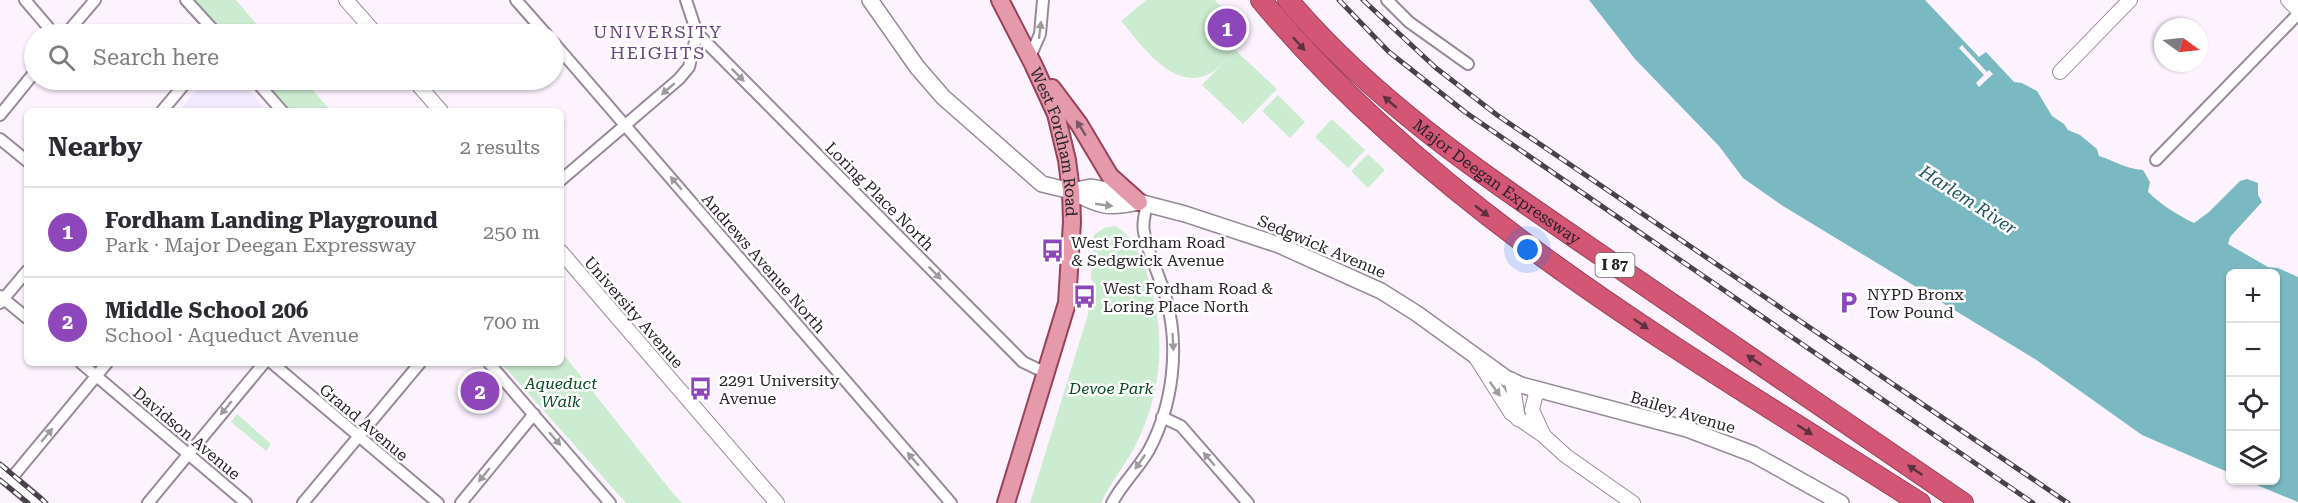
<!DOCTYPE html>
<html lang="en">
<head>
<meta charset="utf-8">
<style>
	body { margin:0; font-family:"Roboto Serif",serif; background:#f7f7f7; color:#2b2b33 }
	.controls { position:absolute; right:18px; bottom:18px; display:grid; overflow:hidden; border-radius:9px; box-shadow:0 2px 4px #0004 }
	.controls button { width:54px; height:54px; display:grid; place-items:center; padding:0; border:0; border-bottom:2px solid #e1e1e2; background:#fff; color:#2b2b33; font:30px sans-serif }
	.compass { position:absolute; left:2154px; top:18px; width:54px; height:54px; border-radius:50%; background:#fff; box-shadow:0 2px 4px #0004; rotate:105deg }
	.you { position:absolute; left:1528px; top:250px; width:21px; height:21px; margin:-15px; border:4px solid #fff; border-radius:50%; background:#1a73e8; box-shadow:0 0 0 9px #1a73e833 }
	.badge { display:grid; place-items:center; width:39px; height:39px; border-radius:50%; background:#8d47bb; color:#fff; font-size:20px; font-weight:700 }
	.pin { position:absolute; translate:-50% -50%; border:3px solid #fff; box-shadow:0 2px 6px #0006 }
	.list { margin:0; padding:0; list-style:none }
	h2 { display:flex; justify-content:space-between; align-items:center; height:78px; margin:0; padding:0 24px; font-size:26px }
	h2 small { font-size:20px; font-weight:400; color:#7c7c81 }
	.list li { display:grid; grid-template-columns:39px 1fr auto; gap:18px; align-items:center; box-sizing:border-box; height:90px; padding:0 24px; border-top:2px solid #e1e1e2 }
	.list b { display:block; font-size:22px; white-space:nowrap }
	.list p { margin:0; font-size:20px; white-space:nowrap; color:#7c7c81 }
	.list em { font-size:20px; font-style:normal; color:#7c7c81 }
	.icon { flex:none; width:33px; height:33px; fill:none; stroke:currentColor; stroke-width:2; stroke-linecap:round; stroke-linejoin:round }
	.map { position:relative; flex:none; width:2298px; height:503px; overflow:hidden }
	.search { position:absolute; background:#fff; box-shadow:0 2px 4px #0004; left:24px; top:24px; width:540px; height:66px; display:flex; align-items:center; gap:15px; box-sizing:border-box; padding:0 21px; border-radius:33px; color:#7c7c81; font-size:22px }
	.panel { position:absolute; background:#fff; box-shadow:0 2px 4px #0004; left:24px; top:108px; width:540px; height:258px; border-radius:9px }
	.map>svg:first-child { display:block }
	.education { fill:#f0e9ff }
	.green { fill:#ccecd1 }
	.water { fill:#7ab8c2 }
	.pier { fill:#fdf3ff }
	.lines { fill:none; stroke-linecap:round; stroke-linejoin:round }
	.minor-casing { stroke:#98899a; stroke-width:14 }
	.tertiary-casing { stroke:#98899a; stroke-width:16 }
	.secondary-casing { stroke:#98899a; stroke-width:18 }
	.primary-casing { stroke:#97435a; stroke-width:20 }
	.motorway-casing { stroke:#97435a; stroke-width:22 }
	.minor { stroke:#fff; stroke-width:10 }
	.tertiary { stroke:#fff; stroke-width:14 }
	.secondary { stroke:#fff; stroke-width:15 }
	.primary { stroke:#e59aac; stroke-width:16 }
	.motorway { stroke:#d35675; stroke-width:20 }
	.rail-casing { stroke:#49424a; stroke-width:5 }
	.rail { stroke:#fff; stroke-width:3; stroke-dasharray:9; stroke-linecap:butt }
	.oneway { fill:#9e9b9e }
	.oneway2 { fill:#5b313f }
	.oneway3 { fill:#7c5763 }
	.labels { text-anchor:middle; stroke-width:5; stroke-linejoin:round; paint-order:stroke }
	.shield { fill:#fff; stroke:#686468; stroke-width:1.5 }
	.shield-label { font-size:15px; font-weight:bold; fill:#272128 }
	.street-label { font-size:16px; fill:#272128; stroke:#fff }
	.poi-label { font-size:16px; fill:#272128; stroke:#fff; text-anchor:start }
	.park-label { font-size:16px; font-style:italic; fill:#05491e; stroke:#fff }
	.neighbourhood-label { font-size:18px; letter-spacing:1.5px; fill:#684782; stroke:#fff }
	.water-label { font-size:18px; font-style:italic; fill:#21565e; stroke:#fff }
</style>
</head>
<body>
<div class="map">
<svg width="2298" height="503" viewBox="0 0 2298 503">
	<rect width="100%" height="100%" fill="#fdf3ff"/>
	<path class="education" d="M205,80H240L267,111H179Z"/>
	<path class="green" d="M194,0H236L265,34H224Z
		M1146,0H1215L1247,36C1237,46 1222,66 1211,73C1174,94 1141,44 1121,21Z
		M1235,50L1277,89L1243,124L1202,85Z
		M263,80H304L331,111H290Z
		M1278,95L1305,122L1290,138L1262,111Z
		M1332,119L1365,150L1348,168L1315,137Z
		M1368,154L1385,170L1368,188L1351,171Z
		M1115,226C1132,234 1141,256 1147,274C1167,332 1163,393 1134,448C1124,467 1110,483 1101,503H1030L1088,314L1094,282L1091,280L1094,235L1104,228Z
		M561,351L671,491L682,503H626L501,363H561Z
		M237,414L271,444L266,451L231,422Z"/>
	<path class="water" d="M1589,0H1925L1979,57L1986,52L2014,82L2022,83L2037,91L2052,116L2064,124L2068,130L2080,135L2097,149L2099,156C2113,160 2126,169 2143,170L2150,182L2148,192C2162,205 2177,215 2194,223L2209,212L2240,181L2247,179L2258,183V195L2262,202L2230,237L2228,244L2268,267L2278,268L2298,277V502L2247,481L2276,480V274H2230V473L2142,435L2035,359L1783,206L1743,178L1719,146L1635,59Z"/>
	<path class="pier" d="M1962,45L1987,72L1989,70L1993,74L1979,87L1976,83L1984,75L1959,48Z"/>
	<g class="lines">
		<defs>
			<path id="minor" d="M25,0L54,34
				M186,0L217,34
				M516,0L546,34
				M1387,0L1409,22L1468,64
				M697,33L1023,362L1046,373
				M66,34L95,0
				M554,43L951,503
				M1030,57L1040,34L1043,0
				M255,80L282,111
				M162,111L188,80
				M0,115L34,73
				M0,139L27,161
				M2156,160L2298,14
				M561,180L679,79L689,67L697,33L686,0
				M0,296L27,318
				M0,303L27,271
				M81,363L246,503
				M272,363L438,503
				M489,363L610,503
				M1162,417L1181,426L1248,503
				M10,480L107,363
				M148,503L264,363
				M303,503L420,363
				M461,503L534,414
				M1112,503C1122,484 1138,469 1149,450C1173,405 1180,347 1166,298C1160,276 1148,254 1144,232C1142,223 1145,213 1147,205"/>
			<path id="tertiary" d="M346,0L376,34
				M2288,0L2298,10
				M2060,72L2130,0
				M414,80L441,111
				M561,252L777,503
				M1475,356L1511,413L1544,436L1566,456L1633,503
				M1512,380L1518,419
				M1537,389L1532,410L1543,434"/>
			<path id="secondary" d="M870,0L917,67L943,97L1042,184L1071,191L1091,187L1118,192L1139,202L1185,214L1279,245L1381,291L1416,313L1506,378L1521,385L1687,429L1753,454L1841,503
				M1071,191C1098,206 1108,209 1139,202
				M0,472L37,503"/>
			<g id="primary">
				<path id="s1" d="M1000,0L1033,64L1056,114L1067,160L1071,191L1072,222L1067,303L1006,503"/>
				<path d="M1052,88L1079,124L1110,176L1139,202"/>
			</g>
			<g id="motorway">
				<path d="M1261,0C1440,215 1687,354 1920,503"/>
				<path id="s2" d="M1288,0C1380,109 1499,185 1615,265C1731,344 1847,423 1963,503"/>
			</g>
		</defs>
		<use href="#minor" class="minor-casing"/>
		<use href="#tertiary" class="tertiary-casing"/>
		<use href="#secondary" class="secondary-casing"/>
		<use href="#primary" class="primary-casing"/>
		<use href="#motorway" class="motorway-casing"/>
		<use href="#minor" class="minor"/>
		<use href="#tertiary" class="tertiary"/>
		<use href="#secondary" class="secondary"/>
		<use href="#primary" class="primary"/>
		<use href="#motorway" class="motorway"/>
		<defs>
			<path id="rail" d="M1339,0L1389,52L1465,112L2033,503
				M1363,0L1436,68L1497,115L2068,503
				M0,464L46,503
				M0,480L28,503"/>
		</defs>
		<use href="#rail" class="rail-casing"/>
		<use href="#rail" class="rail"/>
	</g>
	<defs><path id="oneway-solid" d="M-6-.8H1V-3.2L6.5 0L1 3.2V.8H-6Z" transform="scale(1.5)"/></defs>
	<g class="oneway">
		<use href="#oneway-solid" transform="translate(1040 30) rotate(-83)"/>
		<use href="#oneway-solid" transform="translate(738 75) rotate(45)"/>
		<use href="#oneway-solid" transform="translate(668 89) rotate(139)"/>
		<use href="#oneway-solid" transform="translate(676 183) rotate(-131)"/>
		<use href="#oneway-solid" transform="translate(1104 205) rotate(8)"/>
		<use href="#oneway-solid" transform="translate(935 273) rotate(45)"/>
		<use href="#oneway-solid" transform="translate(1173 342) rotate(87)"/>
		<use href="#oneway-solid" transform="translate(1495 389) rotate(54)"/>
		<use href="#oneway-solid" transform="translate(226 408) rotate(130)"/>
		<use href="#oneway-solid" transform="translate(47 435) rotate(-50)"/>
		<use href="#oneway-solid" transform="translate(555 439) rotate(49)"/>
		<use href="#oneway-solid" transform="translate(913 459) rotate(-131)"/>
		<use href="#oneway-solid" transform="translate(1209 459) rotate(-131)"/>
		<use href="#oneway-solid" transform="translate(1140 462) rotate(125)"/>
		<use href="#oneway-solid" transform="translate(484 475) rotate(129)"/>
	</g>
	<g class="oneway2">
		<use href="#oneway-solid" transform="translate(1299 44) rotate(48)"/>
		<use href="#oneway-solid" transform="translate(1390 102) rotate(-139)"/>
		<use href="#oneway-solid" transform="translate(1482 211) rotate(38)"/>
		<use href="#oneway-solid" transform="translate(1641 324) rotate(34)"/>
		<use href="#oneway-solid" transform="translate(1754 360) rotate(-146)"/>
		<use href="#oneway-solid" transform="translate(1805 430) rotate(33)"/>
		<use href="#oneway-solid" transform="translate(1915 470) rotate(-146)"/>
	</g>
	<use class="oneway3" href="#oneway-solid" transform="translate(1081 128) rotate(-122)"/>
	<defs>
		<symbol id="bus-bare" viewBox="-9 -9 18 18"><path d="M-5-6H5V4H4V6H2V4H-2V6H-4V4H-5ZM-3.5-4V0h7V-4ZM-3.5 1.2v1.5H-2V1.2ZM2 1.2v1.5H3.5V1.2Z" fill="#8d47bb" stroke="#fff" stroke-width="2.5" paint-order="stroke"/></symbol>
		<symbol id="parking-bare" viewBox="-9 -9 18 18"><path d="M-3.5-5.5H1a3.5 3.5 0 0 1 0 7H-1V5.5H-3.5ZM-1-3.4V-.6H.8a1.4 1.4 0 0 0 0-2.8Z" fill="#8d47bb" stroke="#fff" stroke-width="2.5" paint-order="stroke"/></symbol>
	</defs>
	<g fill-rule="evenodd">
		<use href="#bus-bare" x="1036" y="234" width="33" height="33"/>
		<use href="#bus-bare" x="1068" y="280" width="33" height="33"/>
		<use href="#parking-bare" x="1832" y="286" width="33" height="33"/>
		<use href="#bus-bare" x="684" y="372" width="33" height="33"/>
	</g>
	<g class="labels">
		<rect class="shield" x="1595.5" y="253" width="39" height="24" rx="4.5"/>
		<g class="shield-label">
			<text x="1615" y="270">I 87</text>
		</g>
		<g class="street-label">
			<text dy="6" stroke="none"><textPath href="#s1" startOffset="154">West Fordham Road</textPath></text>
			<text dy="6" stroke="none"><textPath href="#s2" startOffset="278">Major Deegan Expressway</textPath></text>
			<text transform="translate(880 196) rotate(45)" y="6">Loring Place North</text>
			<text transform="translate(1322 246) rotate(23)" y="6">Sedgwick Avenue</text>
			<text transform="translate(764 263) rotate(49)" y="6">Andrews Avenue North</text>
			<text transform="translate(634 312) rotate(49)" y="6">University Avenue</text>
			<text transform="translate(1683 412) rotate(17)" y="6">Bailey Avenue</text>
			<text transform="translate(364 422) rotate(40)" y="6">Grand Avenue</text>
			<text transform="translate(187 433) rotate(40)" y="6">Davidson Avenue</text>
		</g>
		<g class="poi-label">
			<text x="1071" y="248">West Fordham Road<tspan x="1071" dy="18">&amp; Sedgwick Avenue</tspan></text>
			<text x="1103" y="294">West Fordham Road &amp;<tspan x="1103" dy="18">Loring Place North</tspan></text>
			<text x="1867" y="300">NYPD Bronx<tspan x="1867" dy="18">Tow Pound</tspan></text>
			<text x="719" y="386">2291 University<tspan x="719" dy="18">Avenue</tspan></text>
		</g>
		<g class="park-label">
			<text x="561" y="389">Aqueduct<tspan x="561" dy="18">Walk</tspan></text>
			<text x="1111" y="394">Devoe Park</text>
		</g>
		<g class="neighbourhood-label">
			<text x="658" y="38">UNIVERSITY<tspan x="658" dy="21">HEIGHTS</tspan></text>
		</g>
		<g class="water-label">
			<text transform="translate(1968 200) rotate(33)" y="6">Harlem River</text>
		</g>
	</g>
</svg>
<div class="controls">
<button>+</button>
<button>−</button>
<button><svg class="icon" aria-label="locate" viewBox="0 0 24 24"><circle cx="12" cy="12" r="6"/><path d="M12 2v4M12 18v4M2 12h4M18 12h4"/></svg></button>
<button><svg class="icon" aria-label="layers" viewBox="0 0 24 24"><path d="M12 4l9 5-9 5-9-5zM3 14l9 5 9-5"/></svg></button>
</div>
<svg class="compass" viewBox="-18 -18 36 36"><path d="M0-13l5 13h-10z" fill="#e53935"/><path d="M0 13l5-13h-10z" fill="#7c7c81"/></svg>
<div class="you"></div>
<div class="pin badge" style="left:1227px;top:28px">1</div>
<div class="pin badge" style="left:480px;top:391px">2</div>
<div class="search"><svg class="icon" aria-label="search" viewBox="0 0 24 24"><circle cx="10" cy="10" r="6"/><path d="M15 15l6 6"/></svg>Search here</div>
<section class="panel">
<h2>Nearby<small>2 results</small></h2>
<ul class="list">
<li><span class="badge">1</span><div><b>Fordham Landing Playground</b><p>Park · Major Deegan Expressway</p></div><em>250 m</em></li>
<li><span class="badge">2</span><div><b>Middle School 206</b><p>School · Aqueduct Avenue</p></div><em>700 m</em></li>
</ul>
</section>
</div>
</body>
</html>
